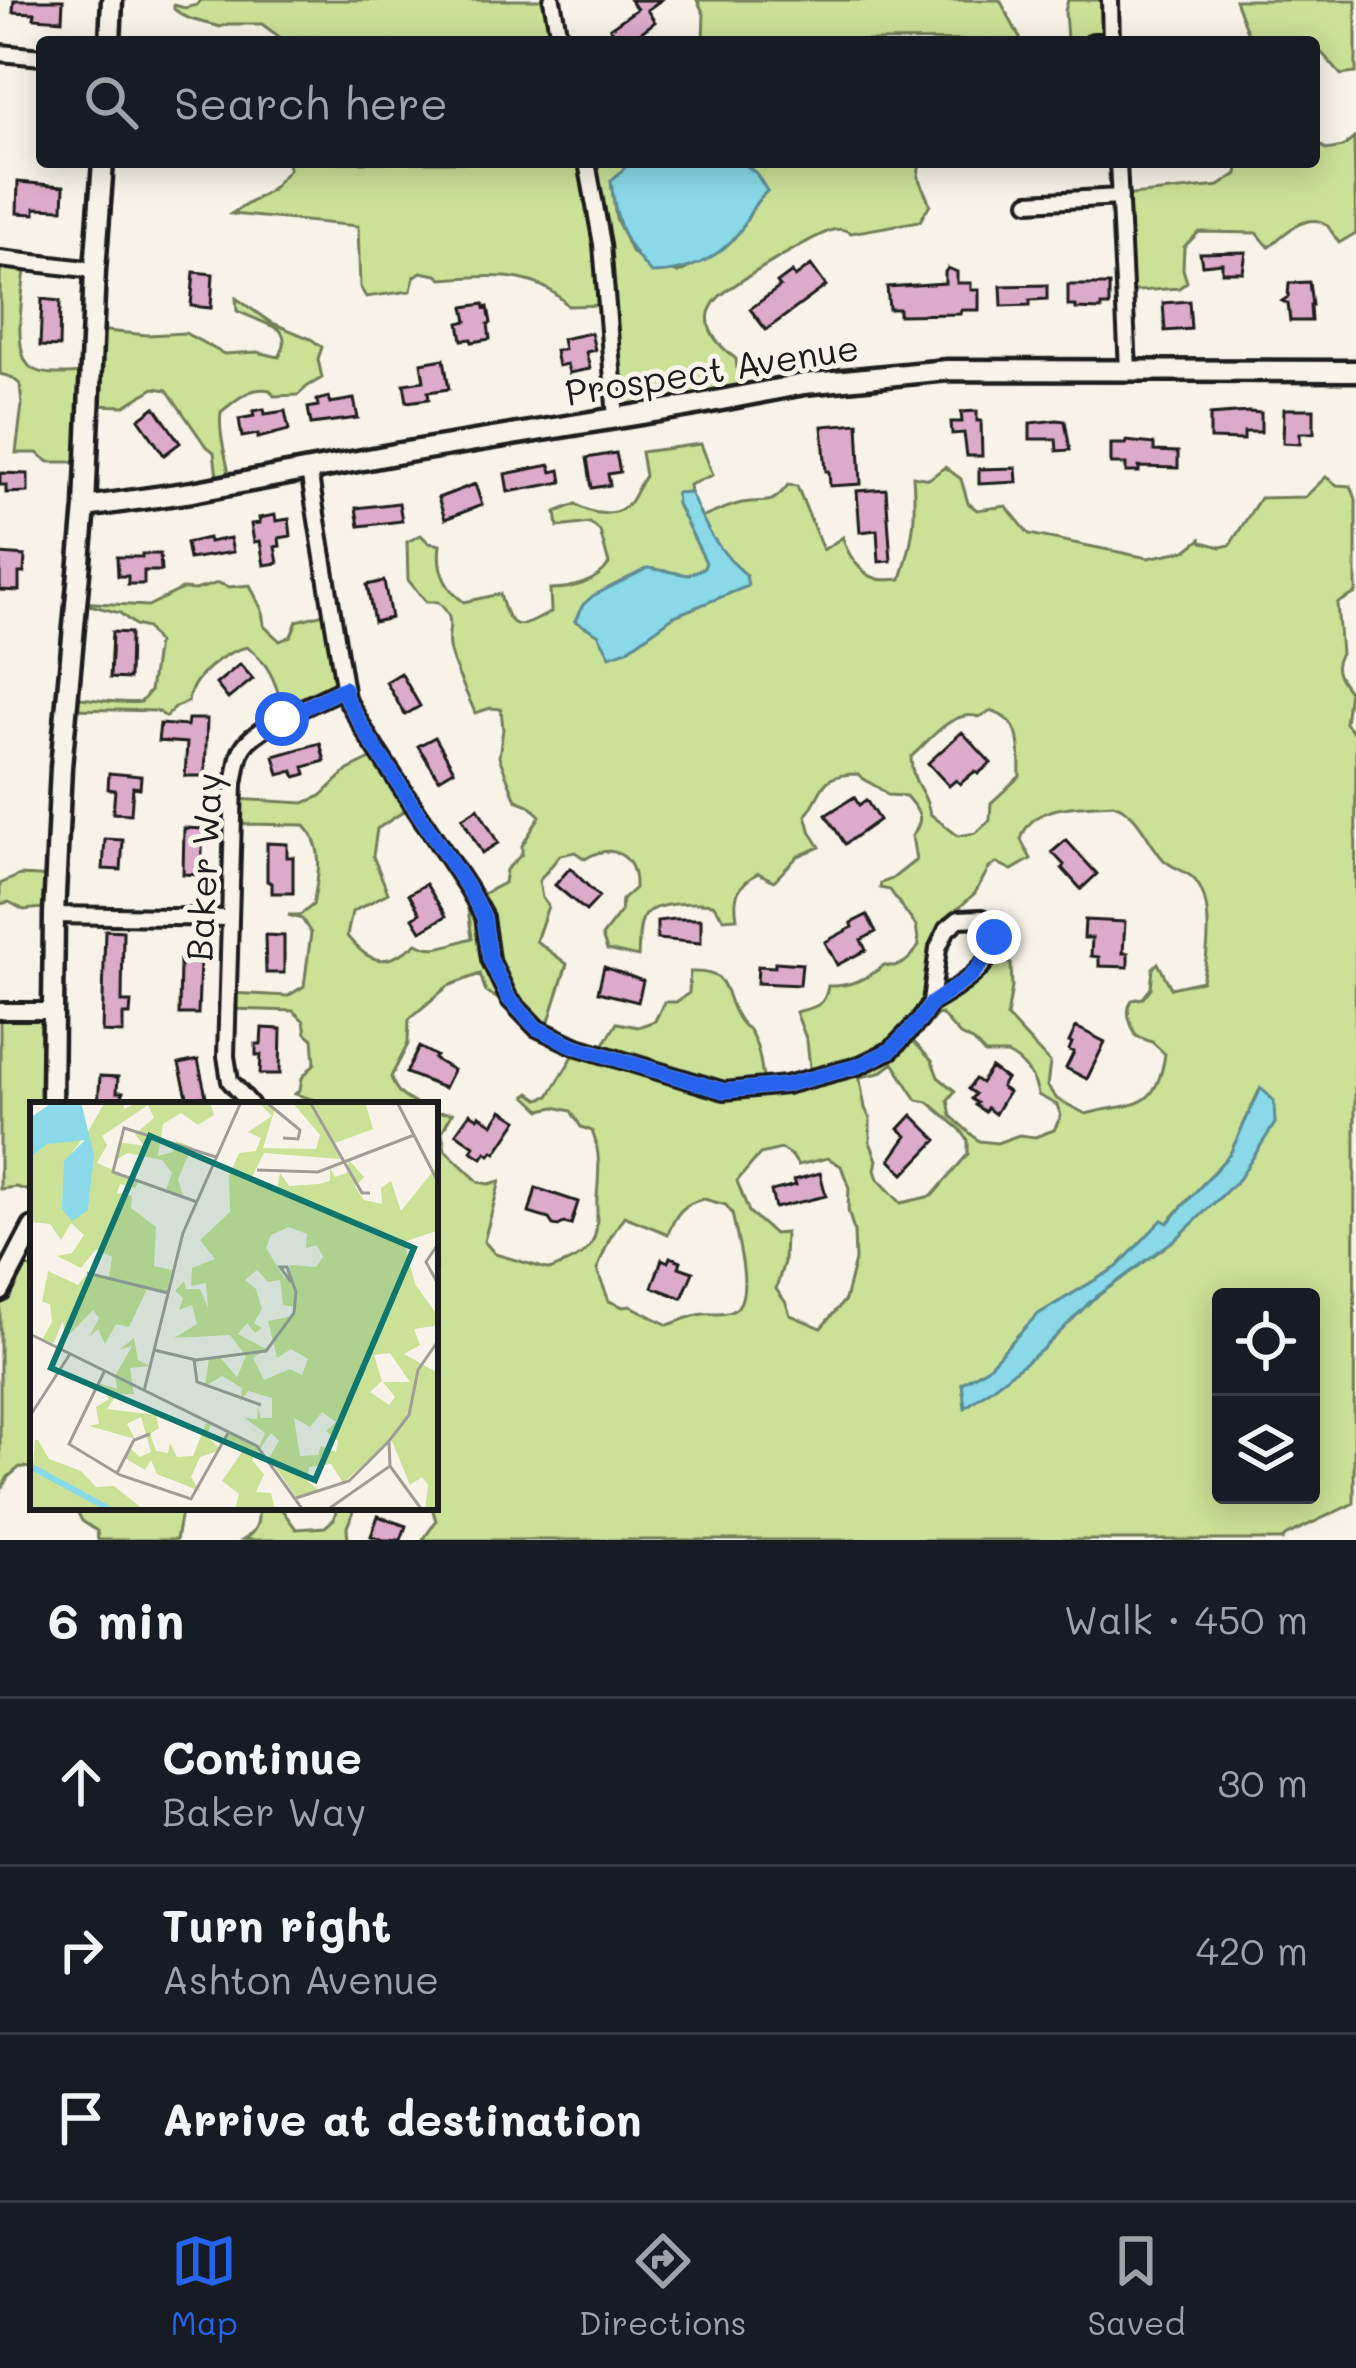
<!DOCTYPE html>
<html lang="en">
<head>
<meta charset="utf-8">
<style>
	body { margin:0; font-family:Mali,sans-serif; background:#242831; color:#f1f3f6 }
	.controls { position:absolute; right:36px; bottom:36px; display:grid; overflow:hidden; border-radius:12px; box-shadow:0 6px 30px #0003 }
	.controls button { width:108px; height:108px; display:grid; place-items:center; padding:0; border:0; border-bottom:3px solid #363941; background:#171b24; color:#f1f3f6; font:60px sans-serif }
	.stop { position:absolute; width:36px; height:36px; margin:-27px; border:9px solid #2563eb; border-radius:50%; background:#fff }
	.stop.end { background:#2563eb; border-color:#fff; box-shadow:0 3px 12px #0008 }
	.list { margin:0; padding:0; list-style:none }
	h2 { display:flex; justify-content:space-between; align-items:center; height:156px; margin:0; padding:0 48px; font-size:51px }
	h2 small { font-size:39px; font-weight:400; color:#9ea1a6 }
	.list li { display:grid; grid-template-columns:78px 1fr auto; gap:36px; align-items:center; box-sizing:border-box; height:168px; padding:0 48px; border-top:3px solid #363941 }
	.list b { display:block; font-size:45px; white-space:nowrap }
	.list p { margin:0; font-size:39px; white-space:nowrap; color:#9ea1a6 }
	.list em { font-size:39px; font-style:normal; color:#9ea1a6 }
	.icon { flex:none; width:66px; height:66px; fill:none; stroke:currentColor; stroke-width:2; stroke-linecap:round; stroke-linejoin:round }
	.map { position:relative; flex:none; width:1356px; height:1540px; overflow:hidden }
	.search { position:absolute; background:#171b24; box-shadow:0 6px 30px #0003; left:36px; right:36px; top:36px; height:132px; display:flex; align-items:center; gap:30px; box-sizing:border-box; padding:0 42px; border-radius:12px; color:#9ea1a6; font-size:45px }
	.sheet { height:660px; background:#171b24 }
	nav { display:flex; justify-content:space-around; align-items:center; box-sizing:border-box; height:168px; border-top:3px solid #363941; background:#171b24; font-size:33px; color:#9ea1a6 }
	nav a { display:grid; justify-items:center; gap:6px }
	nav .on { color:#2563eb }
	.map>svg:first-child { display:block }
	.green { fill:#cae197; stroke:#737e5a; stroke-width:3; fill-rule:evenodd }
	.water { fill:#8ad9e8; stroke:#5e8d96; stroke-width:3 }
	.building { fill:#dcabca; stroke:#1c1c1c; stroke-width:3 }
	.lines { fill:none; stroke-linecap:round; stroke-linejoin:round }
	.street-casing { stroke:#1c1c1c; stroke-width:22 }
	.secondary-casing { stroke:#1c1c1c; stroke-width:27 }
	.street { stroke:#f7f3e8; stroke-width:14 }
	.secondary { stroke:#f7f3e8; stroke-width:18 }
	.route { stroke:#2563eb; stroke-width:15 }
	.labels { text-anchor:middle; stroke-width:10; stroke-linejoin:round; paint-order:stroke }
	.street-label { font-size:36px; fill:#1c1c1c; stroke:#f7f3e8 }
	.inset-river { fill:none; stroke:#8ad9e8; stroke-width:6 }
	.inset-road { fill:none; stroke:#9f9d96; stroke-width:3 }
	.view { fill:#0f766e; fill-opacity:0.15; stroke:#0f766e; stroke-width:6 }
	.inset-edge { fill:none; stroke:#1c1c1c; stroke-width:6 }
</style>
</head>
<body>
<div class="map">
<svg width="1356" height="1540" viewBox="0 0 1356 1540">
	<rect width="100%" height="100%" fill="#f7f3e8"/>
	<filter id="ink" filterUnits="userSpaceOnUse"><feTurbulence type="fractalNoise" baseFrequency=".00833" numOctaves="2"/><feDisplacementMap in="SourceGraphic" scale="24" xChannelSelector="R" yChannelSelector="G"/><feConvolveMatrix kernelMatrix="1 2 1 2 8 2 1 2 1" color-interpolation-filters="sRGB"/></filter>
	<g filter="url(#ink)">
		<path class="green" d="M200,0H542L557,42H341L337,38L302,37L294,42H286L262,24H228L220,27C201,21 189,22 174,9V5L185,8L197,5Z
			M697,0H1000L1021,40L703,42L704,14Z
			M1068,0H1110L1111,39H1067L1065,11Z
			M1235,0H1356V73L1341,75L1322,53H1314V42H1251Z
			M1354,138L1356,233L1339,243C1338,241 1328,226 1327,225C1307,210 1282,236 1269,247L1257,233L1199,232L1184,247L1183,269L1187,282L1179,288L1126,292L1121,196L1219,186L1237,174L1239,162H1314V139L1326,150L1343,147Z
			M288,162H631L611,181L616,218L632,253L678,273C700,262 721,254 738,233C750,218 751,205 767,191L742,162H920L918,177L930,204L920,221L851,233C844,230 842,228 833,230C816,234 733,284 719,297C715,300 710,309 709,313C705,333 722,348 736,359L740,394L623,416L606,305L568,306C539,270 484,275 442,279L437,275L421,272L414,277L411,291L366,297L360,287L358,226L231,214L272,189L289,169Z
			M0,258L26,262C24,286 9,360 35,370C49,377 75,373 91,373L96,330L147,335L185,333L224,354L257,352L279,357C285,347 287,338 279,329L237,311L236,298L270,322L311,339L322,347L318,359L322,378L308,386L298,395L274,396L270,390C250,386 236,400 221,412C218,433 227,459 230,480L218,485L214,452L205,445L167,390L154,388L125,406L92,405L85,462H49L37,453H16L22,405L20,384L11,377L0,374Z
			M701,444L713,475L689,485L690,492L677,493V504L706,562L704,568L688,575L648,568L593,596L583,605L575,621L627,650L674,616L747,586L746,575C727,558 712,542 701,518C714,513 728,506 742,503C767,498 769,509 788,485L797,486L823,550L843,537C846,553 861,575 878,579C883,581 895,579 901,579C914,537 916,519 913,476L929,479L945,467L961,479L968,503L977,510L1006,506L1029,534L1148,558L1187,550L1201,539L1202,542L1221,547L1230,545L1260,498L1305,497L1326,477L1337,485L1351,486L1356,499V593L1337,603L1341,654C1331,669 1339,678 1349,691L1345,723L1356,735L1354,1503L1285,1536L1282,1540H423L436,1521L432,1507H435V1112L452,1113L442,1132L445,1150L479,1182L489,1184L500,1181L484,1241L495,1254L550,1270C560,1265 577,1260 585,1252C601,1237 596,1215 597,1197C599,1174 601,1153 592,1131L581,1127L571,1111L555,1107L541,1110L526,1096L530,1093L539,1099L549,1096L578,1048L599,1052L617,1023L638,1027L655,1021L664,1002H676L689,993L690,972C734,970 721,995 740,1021C749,1033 745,1022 752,1035C760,1050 761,1067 764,1083L811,1075L807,1041L796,1012C815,1007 825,1007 828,986C849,987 867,979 884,965C902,969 909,960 919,946L916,926L890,890L880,888L881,883L892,879L916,860L912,836C926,817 919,812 906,796L887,795C876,783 868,785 858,774C818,774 826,789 806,815L811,833L820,847L798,856L774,881L758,873C738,885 733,895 737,918L724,919L713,904C698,902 652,902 644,916C638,926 639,945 638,957L607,950L602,936L620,913L622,900L635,888C636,855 613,842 585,859L575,852L560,855L539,881L542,898L548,906L536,941L567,964L549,1021L544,1025L486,992L480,974L448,986L409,1019L408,1044L391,1077C396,1093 404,1098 418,1105H319L315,1100L295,1094L300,1090L302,1078L315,1063L313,1039L306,1033L304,1021L293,1011L230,1009V993L288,996L304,986L311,933L302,919L288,915H300L313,905C318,877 326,847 304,825L235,824L236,799L304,803L321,796L348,770L379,755L412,806L377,829L373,856L388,893L352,912L347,936C371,966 387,967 417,943C435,954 453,943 472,938L467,902L504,883L506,870L522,854V846L540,816L529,805L516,800L499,757L503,729L501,709L491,708L475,713C469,697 451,663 449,647C446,627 458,621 438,602H426L408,580L407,542L421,535L429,543L440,545C437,568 444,588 464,602L500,594C510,633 519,630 551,612L550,589C573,589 597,582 609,564L600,531L590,523L558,527L556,512L576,504C591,515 616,519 630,502C635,495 639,484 645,476L641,452ZM991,711C1024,722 1019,747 1020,776L991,803L990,820L976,833L958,836L930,814C925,787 912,787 911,757C929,741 953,708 979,717ZM1113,804C1139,812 1146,840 1163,859C1171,868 1186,870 1194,879C1215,902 1208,954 1202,981L1171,988L1158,963L1153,968L1151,988L1143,998L1132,1000C1124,1013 1131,1024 1136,1036L1152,1042L1165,1054C1156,1115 1132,1101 1086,1114L1057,1099L1047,1086L1050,1063L1007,1017L1012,987L1011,964L1000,959L985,966L957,994L931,974L935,946L949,917L975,893L989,868L997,863L1012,870L1031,859L1021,840C1031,802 1080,807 1113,804ZM941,1014L960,1035L974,1042L985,1054C987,1054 1005,1054 1007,1054C1023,1061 1036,1079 1038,1095L1057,1105L1061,1116L1054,1130L1035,1137L1019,1135L997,1143L979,1141L951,1116L948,1100L955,1091L938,1077L932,1061L913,1041L937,1015ZM893,1063L917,1100L928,1102L960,1129L968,1140V1154L932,1196L901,1203L878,1179L875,1170L877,1160L870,1142V1119L865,1108L860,1080V1077L880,1073ZM1260,1089L1275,1123L1239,1179L1177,1238L1092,1300L1043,1348L966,1407L962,1383L987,1368L1037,1315L1117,1267L1162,1220L1167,1223L1230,1154ZM781,1149L792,1156L798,1165L828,1158L841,1166L849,1188L848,1210L854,1231L855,1260L845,1300L821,1328L790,1315L786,1303L776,1289L784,1262L785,1233L774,1234L749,1212L737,1181L760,1154ZM704,1199L726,1205L732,1213C736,1236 756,1298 733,1311C724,1316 714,1313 704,1314C692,1315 680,1321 668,1325L631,1306L623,1307L609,1301L597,1270L609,1240L624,1216L668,1234C675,1215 683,1203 704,1199ZM1221,1297H1311V1495H1221Z
			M218,583L229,587L250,585L262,610L264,626L280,641L291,636L297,621L331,612L345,687L286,717C277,689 272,664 247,647C223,652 191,677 188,702L175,707L166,717L157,711L73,709L69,697C93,698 117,705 141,702L150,691L157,643L147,628L135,625L120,613L78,602L148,606L182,589L195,590Z
			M20,875L55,877V907L24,910L9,902L0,904V884Z
			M48,1010L52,1105H33V1192L16,1187L0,1189V1011Z
			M15,1263L33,1269V1468L20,1467L8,1477L0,1492V1291Z
			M75,1507H182L176,1540H98L97,1531L82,1521Z
			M258,1507H280L296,1529L325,1527L334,1519L337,1507H355L347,1527L348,1540H243C257,1531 259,1523 258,1507Z"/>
		<path class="water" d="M631,162H742L756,173L767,191C750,206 751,216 739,232C718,260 685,273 651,273C623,243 616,222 611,181Z
			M690,492C707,530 715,547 746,575L748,586L674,616L627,650L610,656L598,634L575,621L583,605L593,596L648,568L688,575L704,568L706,562L677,504L676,493Z
			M1261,1088L1274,1101L1275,1123L1239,1179L1177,1238L1092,1300L1043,1349L965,1408L962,1383L987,1368L1037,1315L1117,1267L1162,1220L1168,1223L1230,1154Z"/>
		<path class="building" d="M14,0H63L62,20L34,18L35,13L13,12Z
			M630,0H661L647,10L655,22L628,42H620L610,28L637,9Z
			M18,182L64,186L63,209L35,208V214L17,213Z
			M1246,252L1243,272H1222V263L1202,265L1200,253Z
			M811,265L826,286L766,330L750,309L780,287L777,283L792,272L795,277Z
			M948,268L957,272V283H971V290H979V310H961L960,314L899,315V309H889L887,287L945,283V272Z
			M194,272L213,274L211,308L191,306Z
			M1309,282L1312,305H1310L1311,321H1290L1288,304L1282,301L1288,297L1289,283Z
			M1047,285V299L1030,300V305L1002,306L1001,286Z
			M1068,285H1109V306H1101V310L1076,309V306H1068Z
			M42,299L60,301L59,347L40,346Z
			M1189,301L1191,329L1165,331L1163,303Z
			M484,304L485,308L488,307L491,323L488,324L490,339L472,342L471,339L462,340L459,323L467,321L464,307Z
			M591,333L595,350L586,352L590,369L569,373L567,364L558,366L555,351L564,349L562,339Z
			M444,359L449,389L428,392L429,399L407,402L404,384L424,381L421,363Z
			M329,397L330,403L354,399L358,418L311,424L308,408L318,406L317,400Z
			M155,407L180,443L164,455L139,419Z
			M264,409L265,414L285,411L289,430L258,438V434L242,437L239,419L254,416L253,411Z
			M1284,409H1314V433H1300V444L1283,443Z
			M977,411V421H981L982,456H967L964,433L952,434L951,422H962L961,412Z
			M1248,412L1261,413V432H1244V440L1210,439V415Z
			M1057,420L1065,421L1070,450L1057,451L1056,439H1030V423Z
			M858,423L861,484L830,486L829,471H826L822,426Z
			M1126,441L1154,444V451L1178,452V468L1139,467V472H1126V464H1111V444H1126Z
			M616,453L620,472L608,474L610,485L592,488L587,458Z
			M550,465L552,472L560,470L562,482L508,492L505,474Z
			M1016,468L1017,482L979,484V469Z
			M0,473L28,474V492L6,493V485H0Z
			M475,484L482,505L445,519L438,498Z
			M886,489L891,561L879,562L877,530L860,532L857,491Z
			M399,503L402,521L359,526L356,508Z
			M275,515L276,521L289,519L291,536L279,538L280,546L275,547L278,563L264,565L260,541L254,542L251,524L260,523L259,518Z
			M208,538L209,542L230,538L233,552L189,559L186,543Z
			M0,554L25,556L24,573H19V591L0,590Z
			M142,554H160L161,571H144V584H128V576H118L117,557H142Z
			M384,581L391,618L374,622L367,585Z
			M112,632L130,633L129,679L110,678Z
			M240,664L253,679L228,699L216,684Z
			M401,673L420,706L405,715L386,682Z
			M188,719H207L205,776H185L187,743L158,741L160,724L187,726Z
			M962,732L991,763L978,774L975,771L960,784L956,780L949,786L928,763Z
			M435,737L454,770L439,779L418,746Z
			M320,743L325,761L304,767L306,774L296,777L293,771L279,775L274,756Z
			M109,773L141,776L140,788L133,787L131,814L113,813L115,790L108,789Z
			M854,797L859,805L866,800L879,820L845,844L826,815Z
			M478,808L498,843L482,853L462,818Z
			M184,828L203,829L201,875L183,874Z
			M105,839L123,840L121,870L103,869Z
			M1066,840L1097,874L1081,889L1062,868L1064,865L1052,852Z
			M267,843L287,844V857H293V893H272V883L267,881Z
			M570,868L599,897L586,911L555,885Z
			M426,884L446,916L421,931L413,918L420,913L409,894Z
			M867,915L876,932L861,940L866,950L837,965L825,942L849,929L853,927L851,923Z
			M674,919H701V943L657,939V921Z
			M1085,920L1125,922L1123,953H1128V967L1099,966V957L1091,956L1092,938H1084Z
			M105,930L123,931L122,1002H131L130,1015H123V1033L102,1032Z
			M265,935L284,936V973H266Z
			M180,960H200L198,1014H179Z
			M775,962L802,964L800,985L757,983L758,966L775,967Z
			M604,967L643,981L638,1002L598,992Z
			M1076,1027L1105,1042L1087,1079L1066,1068L1074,1052L1069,1050L1072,1043L1069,1042Z
			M262,1028L281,1029L280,1074H260L261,1055H256V1044H261Z
			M419,1047L436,1056L434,1059L453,1070L444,1088L406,1073Z
			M198,1060L206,1096L188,1100L179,1064Z
			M991,1068L1006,1079L1001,1087L1008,1092L995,1114L987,1108L985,1112L975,1105L977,1103L971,1099L975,1094L968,1089L975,1079L981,1083Z
			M100,1076L118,1077L117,1092H123L122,1105H98Z
			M502,1110L518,1120L496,1153L493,1151L490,1155L486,1152L482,1158L471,1151L474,1146L456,1133L470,1113L478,1118L479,1115L493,1124Z
			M912,1115L937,1140L904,1174L890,1160L907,1136L899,1129Z
			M820,1173L826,1196L775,1208L771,1191L796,1185L794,1180Z
			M536,1188L578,1202L571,1225L564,1223L558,1226L553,1225L549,1219L529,1213Z
			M670,1257L681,1261L679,1267L693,1272L682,1298L652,1287L662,1259L668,1262Z
			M378,1516L406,1526L401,1540H384L371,1536Z"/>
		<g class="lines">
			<defs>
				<path id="street" d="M552,0L560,42
					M1110,0L1111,42
					M1093,42H1111
					M0,53L42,57
					M587,162L602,244L616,418
					M1118,162L1128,370
					M1029,202L1120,197
					M0,259L95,270
					M309,471L346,698L370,740L469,890L484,917L490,959L509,999L537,1028L575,1046L724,1091L786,1085L858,1066L891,1050L920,1020L931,1003L938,948L947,929L959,919L982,918C1019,952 958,988 931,1003
					M54,915L229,918
					M0,1011H53
					M251,1105L230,1081L226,1056L234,783C237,771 237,756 244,746C258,725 320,701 344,688"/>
				<path id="secondary" d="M110,42L112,0
					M85,507L192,492L395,454L690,406L804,384L947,370L1356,371
					M52,1105L54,915L61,767L85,507L95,270L103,162
					M0,1291L33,1228"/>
			</defs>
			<use href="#street" class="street-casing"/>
			<use href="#secondary" class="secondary-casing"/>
			<use href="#street" class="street"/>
			<use href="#secondary" class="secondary"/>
		</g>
	</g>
	<g class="lines" filter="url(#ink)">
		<path class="route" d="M282,719L344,688L346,698L370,740L469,890L484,917L490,959L509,999L537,1028L574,1046L724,1091L786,1085L858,1066L891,1050L920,1020L931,1004L969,978L992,952L994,937"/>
	</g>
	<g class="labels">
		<g class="street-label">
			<text transform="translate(712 370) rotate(-9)" y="13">Prospect Avenue</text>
			<text transform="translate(204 867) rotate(-87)" y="13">Baker Way</text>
		</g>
	</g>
	<g transform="translate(30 1102)">
		<rect width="408" height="408" fill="#f7f3e8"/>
		<path d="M75,0H93L94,7L108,0H180L184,13L168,23L151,11L133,22L128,54L143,50L146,39L162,45L148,77L153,94L136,88L142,71L132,58L98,51L84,59L89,40L114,44L105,32L124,16L118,3L72,34L77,43L67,61L109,79L105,86L90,82L87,91L102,94L101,106L126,125L124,164L142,168L138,190L118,185L99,225L86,222L75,242L68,227L59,235L69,216L63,208L35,237L33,218L24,241L12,238L22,220L20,202L12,200L18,169L48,183L56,173L79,175L82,155L66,147L51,166L27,154L42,151L54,133L41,121L31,138L20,122L0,120V56L17,42L53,36L35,60L32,105L41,117L58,107L63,57L56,33ZM262,0H335L343,27L305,41L310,57L234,51L221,77L234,86L247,87L250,71L259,84L289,82L300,79V66L305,75L317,71L319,58L334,75L325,85L334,98L352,102L351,86L361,79L371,109L408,63L406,129L374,140L385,182L408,214L404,224L384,227L390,243L374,252L408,271V408H395L398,383L392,375L380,383L361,337L313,381L301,362L279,365L277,379L290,389L267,396L239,356L249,339L241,331L222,358L234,372L226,390L241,391L245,408H205L209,392L192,379L212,350L194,340L199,331L229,345L235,331L215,316L227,317L228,304L231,316H242V296L218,289L210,300L212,286L192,274L175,284L179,256L189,254L207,275L216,254L200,233L144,236L167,222L162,203L149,208L153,196L145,189L154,179L156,187H170L178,206L176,181L161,184L162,166L185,157L170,138L200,110L199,74L209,51L226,49L231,36L218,30L242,14L229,1L245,6L233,46L286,47L290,33ZM259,125L277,132L276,146L287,143L293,155L286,165L260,163L255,177L236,146L241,133ZM227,168L238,180L250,178L253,203L264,205L262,214L238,219L247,256L261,247L278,257L272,273L260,267L234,278L223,256L236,247L208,232L217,221L225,231L232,226L224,221L232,207L226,187L215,178ZM360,251L380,280H353L365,295L359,303L340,290L352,279L344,253ZM292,310L306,320L296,329L308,339L306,350L291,344L288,353L270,354L264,316L280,325ZM104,236L108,258L120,264L100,266L104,292H87L77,307L126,313L129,326L120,332L126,349L138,351L140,341L147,355L163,354L176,321L181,323L176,333L191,348L170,355L161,375L170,389L127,372L121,358L115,368L95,356L100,346L110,355L121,350L111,315L97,322L105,337L59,324L69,322L66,305L79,297L68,281L87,287L85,274L102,244L89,248ZM5,338H8L19,357L51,369L66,385L84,384L114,408H0Z" fill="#cae197" fill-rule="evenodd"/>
		<path d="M23,0H51L64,53L58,108L42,119L32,107L34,59L55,38L17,42L0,56V16Z" fill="#8ad9e8"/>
		<path class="inset-river" d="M0,364L81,408"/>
		<path class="inset-road" d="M236,0L270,28L268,37L253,36M367,0L408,80M281,2L332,91H340M227,68L288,70L384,33M167,100L83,70L94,26L186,55M408,142L396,160L408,182M57,171L138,191M0,232L227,344L273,408M124,248L166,258L236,249L264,211L266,190L257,165H250L261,180M164,257L167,280L231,303M74,270L39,342L90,373L161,397L198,331M114,289L153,131L211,0M0,314L40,252M360,364L392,408M87,371L104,338L120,332M266,396L319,379L359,339L379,313L388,268L408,239M297,408L360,364L359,339"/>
		<path class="view" d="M120,34L384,146L285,378L21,266Z"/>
		<rect width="408" height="408" class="inset-edge"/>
	</g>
</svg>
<div class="controls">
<button><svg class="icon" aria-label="locate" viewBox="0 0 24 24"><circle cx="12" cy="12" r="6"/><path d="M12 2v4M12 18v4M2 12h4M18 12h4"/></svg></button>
<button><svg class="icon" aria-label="layers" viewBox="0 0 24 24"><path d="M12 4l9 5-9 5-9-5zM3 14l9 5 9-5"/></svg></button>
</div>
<div class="stop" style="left:282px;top:719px"></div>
<div class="stop end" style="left:994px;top:937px"></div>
<div class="search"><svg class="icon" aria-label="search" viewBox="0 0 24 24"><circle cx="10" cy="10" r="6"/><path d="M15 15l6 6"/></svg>Search here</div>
</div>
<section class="sheet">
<h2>6 min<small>Walk · 450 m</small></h2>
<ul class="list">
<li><svg class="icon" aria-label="ahead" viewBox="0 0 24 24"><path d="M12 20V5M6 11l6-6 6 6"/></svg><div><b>Continue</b><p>Baker Way</p></div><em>30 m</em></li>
<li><svg class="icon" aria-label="right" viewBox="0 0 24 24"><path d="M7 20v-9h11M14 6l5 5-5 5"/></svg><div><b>Turn right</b><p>Ashton Avenue</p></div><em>420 m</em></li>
<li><svg class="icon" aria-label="arrive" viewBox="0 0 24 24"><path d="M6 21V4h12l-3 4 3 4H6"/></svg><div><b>Arrive at destination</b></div></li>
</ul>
</section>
<nav>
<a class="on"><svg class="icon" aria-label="map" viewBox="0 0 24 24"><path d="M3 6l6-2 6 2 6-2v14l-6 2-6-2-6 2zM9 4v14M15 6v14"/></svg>Map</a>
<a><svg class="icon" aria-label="directions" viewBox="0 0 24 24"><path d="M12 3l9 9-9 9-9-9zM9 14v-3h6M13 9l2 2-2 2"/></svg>Directions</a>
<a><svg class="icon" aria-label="saved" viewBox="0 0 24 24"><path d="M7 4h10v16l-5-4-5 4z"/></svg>Saved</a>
</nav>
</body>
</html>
